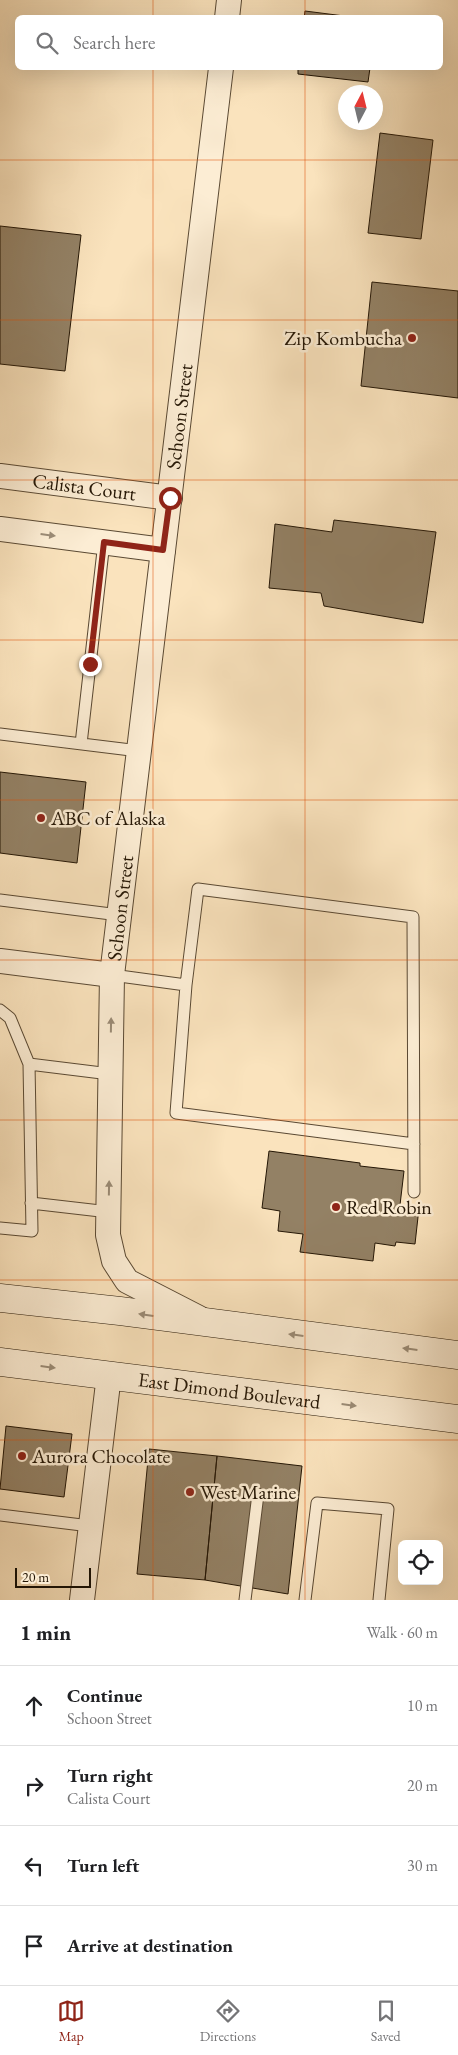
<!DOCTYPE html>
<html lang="en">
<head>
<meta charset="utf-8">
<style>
	body { margin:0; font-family:"EB Garamond",serif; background:#f2f2f2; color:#202124 }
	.controls { position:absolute; right:15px; bottom:15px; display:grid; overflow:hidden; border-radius:8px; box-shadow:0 5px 20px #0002 }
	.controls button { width:45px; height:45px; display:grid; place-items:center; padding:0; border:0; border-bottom:1px solid #e0e0e0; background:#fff; color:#202124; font:25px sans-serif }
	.compass { position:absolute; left:338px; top:85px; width:45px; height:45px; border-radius:50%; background:#fff; box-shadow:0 5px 20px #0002; rotate:7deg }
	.scale { position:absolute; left:15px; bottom:12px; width:76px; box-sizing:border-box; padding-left:5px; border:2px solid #241605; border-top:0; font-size:14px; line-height:18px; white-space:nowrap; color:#241605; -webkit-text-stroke:4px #fcedd4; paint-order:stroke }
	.stop { position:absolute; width:15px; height:15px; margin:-11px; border:4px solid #8f2418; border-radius:50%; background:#fff }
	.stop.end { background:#8f2418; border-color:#fff; box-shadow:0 1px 5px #0008 }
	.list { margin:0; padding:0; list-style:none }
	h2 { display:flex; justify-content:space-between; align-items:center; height:65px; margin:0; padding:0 20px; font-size:21px }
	h2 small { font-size:16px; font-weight:400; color:#757577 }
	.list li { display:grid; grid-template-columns:32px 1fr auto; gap:15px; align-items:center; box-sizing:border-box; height:80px; padding:0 20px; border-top:1px solid #e0e0e0 }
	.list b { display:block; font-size:19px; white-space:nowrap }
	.list p { margin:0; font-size:16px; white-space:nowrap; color:#757577 }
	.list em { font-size:16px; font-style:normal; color:#757577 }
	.icon { flex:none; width:28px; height:28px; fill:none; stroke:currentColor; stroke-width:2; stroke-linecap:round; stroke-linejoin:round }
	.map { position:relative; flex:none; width:458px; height:1600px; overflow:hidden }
	.search { position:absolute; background:#fff; box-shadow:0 5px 20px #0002; left:15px; right:15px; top:15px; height:55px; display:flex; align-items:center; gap:12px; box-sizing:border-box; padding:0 18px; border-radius:8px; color:#757577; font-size:19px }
	.sheet { height:385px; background:#fff }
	nav { display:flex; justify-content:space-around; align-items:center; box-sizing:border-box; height:70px; border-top:1px solid #e0e0e0; background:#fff; font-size:14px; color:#757577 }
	nav a { display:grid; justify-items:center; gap:2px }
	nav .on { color:#8f2418 }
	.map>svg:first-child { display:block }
	.building { fill:#938165; stroke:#241605 }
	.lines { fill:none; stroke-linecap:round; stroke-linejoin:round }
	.lane-casing { stroke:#5a4933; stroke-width:13 }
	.street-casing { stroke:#5a4933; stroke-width:26 }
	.secondary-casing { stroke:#241605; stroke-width:29 }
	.lane { stroke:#fcedd4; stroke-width:11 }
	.street { stroke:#fcedd4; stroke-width:24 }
	.secondary { stroke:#fcedd4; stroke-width:28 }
	.oneway { fill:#9b8c77 }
	.route { stroke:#8f2418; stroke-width:6 }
	.grid { fill:none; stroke:#de560c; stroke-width:1; stroke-opacity:0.55 }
	.poi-dot { fill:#8f2418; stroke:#fcedd4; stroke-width:2 }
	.labels { text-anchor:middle; stroke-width:5; stroke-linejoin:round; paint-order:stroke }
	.poi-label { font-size:20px; fill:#241605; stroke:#fcedd4; text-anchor:start }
	.street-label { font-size:20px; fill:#241605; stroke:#fcedd4 }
</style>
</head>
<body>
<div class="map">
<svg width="458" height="1600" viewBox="0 0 458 1600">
	<rect width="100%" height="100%" fill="#fae3bd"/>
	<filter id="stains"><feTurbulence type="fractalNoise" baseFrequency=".004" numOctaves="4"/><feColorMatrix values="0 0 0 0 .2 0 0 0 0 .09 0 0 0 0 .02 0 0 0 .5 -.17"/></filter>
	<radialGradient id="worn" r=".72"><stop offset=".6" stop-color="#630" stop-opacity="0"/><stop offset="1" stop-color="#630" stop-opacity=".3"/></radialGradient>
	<path class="building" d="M305,11L360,18H304Z
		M298,68H370L368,82L298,74Z
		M380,133L433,140L421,239L368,233Z
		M0,226L81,235L65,371L0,364Z
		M372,282L458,291V398L361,386Z
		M334,520L436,532L423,623L324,606L321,593L269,588L275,524L332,532Z
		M0,772L86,782L77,863L0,853Z
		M269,1151L360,1163V1166L404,1171L400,1205L419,1208L415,1244L396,1242L395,1246L375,1243L373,1261L300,1252L303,1234L278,1231L280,1211L262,1208Z
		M6,1426L72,1434L64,1497L0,1489Z
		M149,1449L217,1456L205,1580L137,1574Z
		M217,1456L302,1466L288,1594L205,1580Z"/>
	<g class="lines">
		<defs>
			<path id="lane" d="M0,734L139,751
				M81,744L104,542
				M0,900L119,915
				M112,975L186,985L198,889L413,917L414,1192
				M186,985L176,1113L414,1144
				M0,1010L10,1018L29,1064L32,1231L0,1228
				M29,1064L110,1074
				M31,1203L109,1212
				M0,1515L90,1526
				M245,1600L258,1494
				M305,1600L317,1503L388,1509L379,1600"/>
			<g id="street">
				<path d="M227,18L229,0"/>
				<path id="s1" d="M0,476L170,498"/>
				<path d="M0,529L163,550"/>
				<path d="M0,961L112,975"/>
				<path id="s2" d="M199,1318L127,1281L114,1261L108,1235L112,975L221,68"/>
				<path d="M82,1600L109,1375"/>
			</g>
			<g id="secondary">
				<path d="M0,1298L120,1311L458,1355"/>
				<path id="s3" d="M0,1362L458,1419"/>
			</g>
		</defs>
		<use href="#lane" class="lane-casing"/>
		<use href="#street" class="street-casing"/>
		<use href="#secondary" class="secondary-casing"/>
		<use href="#lane" class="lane"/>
		<use href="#street" class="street"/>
		<use href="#secondary" class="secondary"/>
	</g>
	<defs><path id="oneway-solid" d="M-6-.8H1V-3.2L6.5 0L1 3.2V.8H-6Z" transform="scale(1.25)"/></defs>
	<g class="oneway">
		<use href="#oneway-solid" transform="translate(48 535) rotate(7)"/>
		<use href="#oneway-solid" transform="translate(111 1025) rotate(-89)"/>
		<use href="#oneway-solid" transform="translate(109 1188) rotate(-89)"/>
		<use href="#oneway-solid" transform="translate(146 1315) rotate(-172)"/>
		<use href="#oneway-solid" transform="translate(296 1335) rotate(-173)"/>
		<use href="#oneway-solid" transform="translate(410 1349) rotate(-173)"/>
		<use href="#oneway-solid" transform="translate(48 1367) rotate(7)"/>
		<use href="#oneway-solid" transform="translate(349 1405) rotate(7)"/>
	</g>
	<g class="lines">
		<path class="route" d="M90,664L104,542L163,550L170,498"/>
	</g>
	<path class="grid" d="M153,0V18M305,0V18M153,68V1600M305,68V1600M0,160H458M0,320H458M0,480H458M0,640H458M0,800H458M0,960H458M0,1120H458M0,1280H458M0,1440H458"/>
	<g class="poi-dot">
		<circle cx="412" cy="338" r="5"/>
		<circle cx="41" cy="818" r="5"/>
		<circle cx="336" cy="1207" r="5"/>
		<circle cx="22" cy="1456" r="5"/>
		<circle cx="190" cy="1492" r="5"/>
	</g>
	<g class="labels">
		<g class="poi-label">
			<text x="402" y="345" text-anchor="end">Zip Kombucha</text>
			<text x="51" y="825">ABC of Alaska</text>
			<text x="346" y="1214">Red Robin</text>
			<text x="32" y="1463">Aurora Chocolate</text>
			<text x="200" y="1499">West Marine</text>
		</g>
		<g class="street-label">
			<text dy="7" stroke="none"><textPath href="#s2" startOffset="954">Schoon Street</textPath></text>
			<text dy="7" stroke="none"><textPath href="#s1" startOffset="85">Calista Court</textPath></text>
			<text dy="7" stroke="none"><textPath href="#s2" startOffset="459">Schoon Street</textPath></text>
			<text dy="7" stroke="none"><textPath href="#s3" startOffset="231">East Dimond Boulevard</textPath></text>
		</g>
	</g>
	<rect width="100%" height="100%" filter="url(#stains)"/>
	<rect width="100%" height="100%" fill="url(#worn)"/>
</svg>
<div class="controls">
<button><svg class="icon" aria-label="locate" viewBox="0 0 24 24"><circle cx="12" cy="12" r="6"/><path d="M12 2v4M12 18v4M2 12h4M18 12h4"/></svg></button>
</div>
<svg class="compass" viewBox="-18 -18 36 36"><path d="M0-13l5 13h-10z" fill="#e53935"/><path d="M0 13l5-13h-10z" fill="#757577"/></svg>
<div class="scale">20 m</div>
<div class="stop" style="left:170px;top:498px"></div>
<div class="stop end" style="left:90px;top:664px"></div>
<div class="search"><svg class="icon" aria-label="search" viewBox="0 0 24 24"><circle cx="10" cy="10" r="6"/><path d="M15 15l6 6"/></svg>Search here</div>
</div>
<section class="sheet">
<h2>1 min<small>Walk · 60 m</small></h2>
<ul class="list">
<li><svg class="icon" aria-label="ahead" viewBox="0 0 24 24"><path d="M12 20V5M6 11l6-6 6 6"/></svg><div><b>Continue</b><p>Schoon Street</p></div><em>10 m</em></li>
<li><svg class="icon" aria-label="right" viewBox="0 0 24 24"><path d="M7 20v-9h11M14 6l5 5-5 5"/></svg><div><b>Turn right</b><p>Calista Court</p></div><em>20 m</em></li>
<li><svg class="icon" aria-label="left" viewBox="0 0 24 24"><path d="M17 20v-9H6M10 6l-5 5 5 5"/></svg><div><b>Turn left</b></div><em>30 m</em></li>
<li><svg class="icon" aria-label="arrive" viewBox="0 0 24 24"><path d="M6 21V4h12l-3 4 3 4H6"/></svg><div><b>Arrive at destination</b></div></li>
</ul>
</section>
<nav>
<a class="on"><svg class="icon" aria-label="map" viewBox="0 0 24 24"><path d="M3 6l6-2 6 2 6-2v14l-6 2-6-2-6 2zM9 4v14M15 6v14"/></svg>Map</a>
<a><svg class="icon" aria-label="directions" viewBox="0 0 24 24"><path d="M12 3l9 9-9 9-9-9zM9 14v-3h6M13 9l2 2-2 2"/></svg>Directions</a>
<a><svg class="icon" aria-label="saved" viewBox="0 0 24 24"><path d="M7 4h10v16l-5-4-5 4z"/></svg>Saved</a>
</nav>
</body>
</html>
